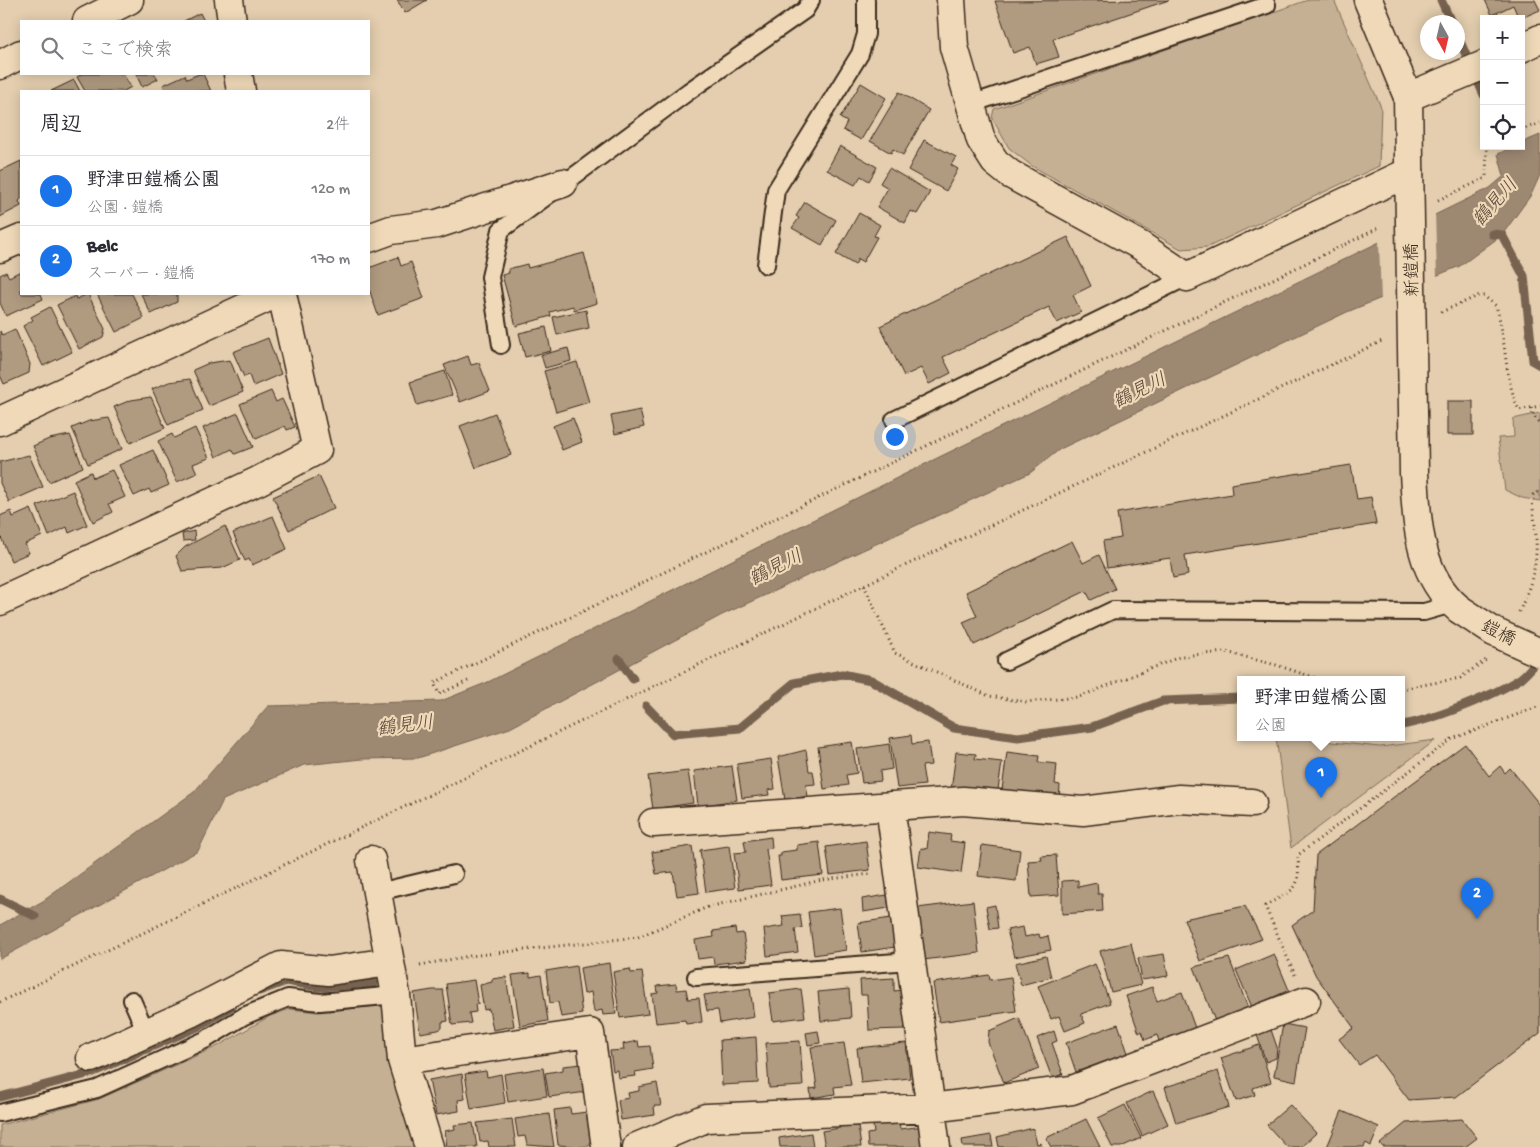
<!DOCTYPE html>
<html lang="ja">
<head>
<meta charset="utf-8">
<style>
	body { margin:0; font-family:"Gochi Hand","Klee One",sans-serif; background:#f2f2f3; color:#2b2b33 }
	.controls { position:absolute; right:15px; top:15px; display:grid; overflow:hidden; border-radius:0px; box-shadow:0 2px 12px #0003 }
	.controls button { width:45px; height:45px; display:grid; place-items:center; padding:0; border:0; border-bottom:1px solid #e1e1e2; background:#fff; color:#2b2b33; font:25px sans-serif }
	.compass { position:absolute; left:1420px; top:15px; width:45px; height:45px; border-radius:50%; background:#fff; box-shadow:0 2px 12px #0003; rotate:172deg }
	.you { position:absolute; left:894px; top:436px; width:18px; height:18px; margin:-12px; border:4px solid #fff; border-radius:50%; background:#1a73e8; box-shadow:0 0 0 8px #1a73e833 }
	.badge { display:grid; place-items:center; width:32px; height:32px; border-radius:50%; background:#1a73e8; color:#fff; font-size:16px; font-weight:700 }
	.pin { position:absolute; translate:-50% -41px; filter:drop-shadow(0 1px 2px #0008) }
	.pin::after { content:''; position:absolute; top:26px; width:18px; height:15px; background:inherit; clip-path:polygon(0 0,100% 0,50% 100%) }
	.popup { position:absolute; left:1237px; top:676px; width:168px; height:65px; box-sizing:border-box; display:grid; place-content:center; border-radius:0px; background:#fff; filter:drop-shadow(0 1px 4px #0005); font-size:16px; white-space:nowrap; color:#7c7c81 }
	.popup b { font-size:19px; color:#2b2b33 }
	.popup::after { content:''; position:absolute; left:50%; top:100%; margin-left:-10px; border:10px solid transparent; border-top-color:#fff }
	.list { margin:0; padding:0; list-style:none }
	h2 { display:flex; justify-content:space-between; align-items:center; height:65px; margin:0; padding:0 20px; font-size:21px }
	h2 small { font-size:16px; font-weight:400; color:#7c7c81 }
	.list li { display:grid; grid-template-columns:32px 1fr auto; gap:15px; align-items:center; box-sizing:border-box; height:70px; padding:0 20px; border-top:1px solid #e1e1e2 }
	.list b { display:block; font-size:19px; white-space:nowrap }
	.list p { margin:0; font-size:16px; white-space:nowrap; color:#7c7c81 }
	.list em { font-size:16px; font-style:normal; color:#7c7c81 }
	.icon { flex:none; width:28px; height:28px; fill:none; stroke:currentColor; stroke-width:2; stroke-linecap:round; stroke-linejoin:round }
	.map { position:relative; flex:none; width:1540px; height:1147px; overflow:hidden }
	.search { position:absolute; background:#fff; box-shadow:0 2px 12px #0003; left:20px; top:20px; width:350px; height:55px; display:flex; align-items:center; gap:12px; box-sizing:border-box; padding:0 18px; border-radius:0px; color:#7c7c81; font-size:19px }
	.panel { position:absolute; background:#fff; box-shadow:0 2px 12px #0003; left:20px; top:90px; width:350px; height:205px; border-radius:0px }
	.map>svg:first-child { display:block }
	.green { fill:#c5b094; stroke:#806d59 }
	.water { fill:#9d8872; stroke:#766250 }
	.pier { fill:#e4ceaf }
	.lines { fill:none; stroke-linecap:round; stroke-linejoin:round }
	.stream { stroke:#766250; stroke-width:9 }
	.building { fill:#b09b81; stroke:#3b2a1e }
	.service-casing { stroke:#3b2a1e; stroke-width:20 }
	.minor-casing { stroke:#3b2a1e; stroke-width:31 }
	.tertiary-casing { stroke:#3b2a1e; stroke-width:31 }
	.path { stroke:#3b2a1e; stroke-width:3; stroke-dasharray:1 4; stroke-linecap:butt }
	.service { stroke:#efd9b8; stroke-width:16 }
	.minor { stroke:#efd9b8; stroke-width:28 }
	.tertiary { stroke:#efd9b8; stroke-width:28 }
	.tertiary-bridge-casing { stroke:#3b2a1e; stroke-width:31; stroke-linecap:butt }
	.tertiary-bridge { stroke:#efd9b8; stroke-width:28 }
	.labels { text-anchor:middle; stroke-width:4.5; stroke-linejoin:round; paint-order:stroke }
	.street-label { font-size:18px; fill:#3b2a1e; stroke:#efd9b8 }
	.water-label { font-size:19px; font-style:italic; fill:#584637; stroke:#efd9b8 }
</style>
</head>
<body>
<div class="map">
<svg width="1540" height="1147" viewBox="0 0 1540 1147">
	<rect width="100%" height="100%" fill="#e4ceaf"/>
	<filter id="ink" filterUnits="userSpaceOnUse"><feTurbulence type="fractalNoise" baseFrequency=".02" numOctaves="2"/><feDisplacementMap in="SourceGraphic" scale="10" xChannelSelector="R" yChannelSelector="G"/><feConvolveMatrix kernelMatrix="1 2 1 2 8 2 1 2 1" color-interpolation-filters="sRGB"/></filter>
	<g filter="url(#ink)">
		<path class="green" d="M1308,0H1334L1381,107L1379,166L1208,247L1181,249L1032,166L1009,148L992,118L994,109Z
			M1540,413V501L1522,498L1505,490L1498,438L1514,437L1513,419Z
			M1276,737H1314L1332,742L1380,747L1436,740L1291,848Z
			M387,1005L403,1108L416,1147H0V1125L99,1099L218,1046L270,1016L290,1009L318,1012Z"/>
		<path class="water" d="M1540,135V175L1531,195L1502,235L1460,266L1347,312L1060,449L1030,473L722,615L510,728L418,758L362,759L304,765L223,800L198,851L0,959V925L43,901L194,792L268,706L441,701L488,682L927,463L1490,188L1504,176L1498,154L1514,146H1521V143Z"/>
		<path class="pier" d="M1435,212L1437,278L1381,301L1379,241Z"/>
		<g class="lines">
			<path class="stream" d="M1441,0L1451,22
				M1458,37L1484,95
				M1492,234L1502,235L1524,276L1533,361L1540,365
				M619,659L633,679
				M646,706L673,734L740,728L794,683L842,674L871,680L954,728L1018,737L1092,727L1163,701L1241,698
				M1401,725C1431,721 1495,695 1521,678C1528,673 1534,664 1540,658
				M0,899L35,916
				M259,991L286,981L319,987L374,983
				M0,1097L91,1073L199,1026L232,1006"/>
		</g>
		<path class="building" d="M397,0H427L405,13Z
			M1169,0L1053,39L1059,57L1036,64L1030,47L1013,53L995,1Z
			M1485,0H1535L1540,10L1519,19L1513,5L1492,15Z
			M200,13L204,21H184Z
			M82,74H123L131,87L124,91H85L77,77Z
			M136,74H155L158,79L142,87Z
			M199,74H203L211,91H166L163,85L185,75L187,79Z
			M74,80L80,91H51Z
			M861,83L886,98L861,140L843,130L847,122L840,118Z
			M899,92L929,110L903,155L893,149L891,153L870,141Z
			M924,140L956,157L951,165L958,169L946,191L908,170Z
			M840,146L877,167L869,181L861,176L855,185L827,170Z
			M21,161V199L19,201L21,206L0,217V171Z
			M889,168L930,192L917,214L911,211L905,223L877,207L888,188L880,183Z
			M805,202L836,220L822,245L792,228L799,218L796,216Z
			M859,213L880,225L874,236L877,237L863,262L858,259L855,265L836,254Z
			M1068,237L1091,286L1073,295L1081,312L1057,323L1049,307L943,357L951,373L929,384L921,368L904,376L880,326Z
			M584,253L597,303L574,310L573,306L550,312L551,316L516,326L502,275L509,273L508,269L527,264L528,268Z
			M398,257L401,266L411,262L424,298L378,315L369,289V268Z
			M21,271V294H41L43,299L6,316L0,303V275L6,272L9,277Z
			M88,294L105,329L103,337L79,349L57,305L75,296L76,299Z
			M97,294H132L144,318L116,332Z
			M141,294H177V302L151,314Z
			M50,307L72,352L43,366L23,326L33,320L31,317Z
			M586,310L589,328L557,335L553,317Z
			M546,327L551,351L525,357L519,333Z
			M15,329L30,364L29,373L4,384L0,375V331L2,335Z
			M268,338L281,374L253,386L249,375L244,377L233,352Z
			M568,348L571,361L545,368L541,355Z
			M468,356L471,365L479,363L490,391L460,402L444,365Z
			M230,360L243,392L209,406L193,370L209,363Z
			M577,362L589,402L556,412L544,371Z
			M445,371L452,395L417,405L410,382Z
			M190,379L203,410L168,425L152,389L169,382Z
			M271,391L276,402L282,399L295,427L287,430L285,426L256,439L240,404Z
			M151,397L165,428L130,443L114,407L131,400Z
			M1447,401H1473V435H1447Z
			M640,410L644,427L615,434L611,416Z
			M238,413L253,447L235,454L232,449L216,457L203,428Z
			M495,413L511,455L476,468L460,426Z
			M109,418L122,449L88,464L72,428L89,421Z
			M573,418L582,442L562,450L553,426Z
			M195,428L209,458L193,464L197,473L177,482L158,441L172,434L174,438Z
			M70,435L83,467L49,482L33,446L49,439Z
			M153,450L169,485L151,493L149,489L134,496L119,465Z
			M29,455L43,487L9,502L0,483V462Z
			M1351,465L1357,499L1371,497L1376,524L1185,555L1188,575L1173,578L1170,558L1107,568L1103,541L1121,538L1117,513L1232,494L1231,484Z
			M112,470L125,497L109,504L113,512L93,522L74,480L91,472L93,478Z
			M319,476L334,508L289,530L273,497Z
			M73,491L87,525L69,533L67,527L49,536L37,506Z
			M31,509L42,536L25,544L29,553L11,561L0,535V516L11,511L13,517Z
			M273,516L287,549L252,565L249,559L245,561L233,533Z
			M225,526L240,560L222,568L182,571L176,556L185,547Z
			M194,531L195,540L183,541L182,534Z
			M1072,541L1083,563L1099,555L1115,589L1091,600L1086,591L974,645L963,622L977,616L966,592Z
			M911,735L912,744L928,742L931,765L922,766L925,785L897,788L890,738Z
			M852,742L857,773L846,775L848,785L824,789L818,747Z
			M889,744L892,769L880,771L881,781L862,783L857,749Z
			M1465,744L1489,776L1500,766L1505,773L1510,768L1540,805V1033L1456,1097L1409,1100L1375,1055L1359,1065L1339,1039L1354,1028L1316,976L1292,925L1313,910L1316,855Z
			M806,750L809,771H813L815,784L806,785L808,796L785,800L778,757Z
			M956,752L976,754L975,759L1002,762L997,797L951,791Z
			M1007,752L1039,756L1038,762L1057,764L1055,784L1060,785L1059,801L1026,798L1027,792L1002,790Z
			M771,759L775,789L768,790L769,795L742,798L737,764Z
			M732,766L737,800L698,806L694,771Z
			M688,771L693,803L653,809L648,776Z
			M929,832L951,835L950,841L965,843L961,873L918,867L921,848L927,849Z
			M771,837L772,848L766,849L771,885L739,889L734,853L746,852L744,841Z
			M866,841L870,870L830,875L826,847Z
			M819,842L823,875L781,880L778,856H781V852L797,850V845Z
			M982,845L1020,850L1016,881L978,876Z
			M692,846L699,893L677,896L673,872L656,874L652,852Z
			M729,846L735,888L706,892L700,850Z
			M1056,855L1059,895L1031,897L1028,861L1042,860L1041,856Z
			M1078,880V887L1097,883L1098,894H1102L1103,911L1062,914V881Z
			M887,895L889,908L863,912L862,899Z
			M973,901L979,953L923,960L917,908Z
			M995,905L998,928L990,929L986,907Z
			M1245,906L1262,939L1200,961L1184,919Z
			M840,908L846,950L814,955L808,912Z
			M800,914L802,928L795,929L798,952L767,956L764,929L784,926L782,916Z
			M891,918L895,947L862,952L858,923Z
			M1023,927L1025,937L1039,934L1040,938L1048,936L1051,950L1014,957L1007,930Z
			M735,928L736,934L743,933L747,960L714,964L713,957L698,959L695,940L714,937L713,931Z
			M1131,943L1141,985L1111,992L1100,951Z
			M1164,954L1168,976L1142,980L1138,958Z
			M1274,954L1289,990L1252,1007L1236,970Z
			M1046,956L1051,977L1021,985L1015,963Z
			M1229,958L1248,1008L1215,1021L1194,967Z
			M609,963L616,1014L603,1015L602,1010L594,1012L591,992L584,994L580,968Z
			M1095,964L1110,1003L1081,1014L1085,1023L1065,1031L1059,1016L1051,1019L1038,986Z
			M576,966L582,1014L561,1017L558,1002L550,1003L546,971Z
			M630,969L631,973L642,972L648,1014L620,1018L613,972Z
			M530,973V977L541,975L548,1021L520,1026L512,975Z
			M989,975L990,980L1011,977L1016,1011L939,1022L933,983Z
			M506,977L514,1026L493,1030L489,1009L484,1010L480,985L492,982V979Z
			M894,978V991L903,990L905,1029L869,1030L867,995H861L860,980Z
			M474,980L478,1004H475L476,1012L469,1013L471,1023L452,1025L446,984Z
			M676,984L677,990L686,989L688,999L699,998L702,1022L686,1024L685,1020L656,1023L652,994L658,993L657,986Z
			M1152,987L1157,1001L1182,992L1195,1028L1159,1041L1157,1035L1145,1040L1142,1031L1139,1033L1126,996Z
			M750,988L754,1017L720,1023L718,1010L707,1011L704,995Z
			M801,989L805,1017L773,1021L769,993Z
			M849,989L851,1018L821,1021L818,992Z
			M432,990H443L448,1021L442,1022V1028L438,1030L420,1033L414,993Z
			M1019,1018L1039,1069L1004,1083L988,1042L989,1031Z
			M1118,1024L1128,1053L1076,1072L1066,1043Z
			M1269,1024L1277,1047L1276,1058L1266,1062L1255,1029Z
			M1283,1024L1305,1028L1296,1081L1274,1076Z
			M818,1031L820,1043L808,1045L806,1033Z
			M1054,1031L1057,1041L1052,1043L1063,1074L1052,1078L1037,1038Z
			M756,1037L758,1083L722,1085L720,1040Z
			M638,1041L639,1047L650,1046L653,1069L635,1072L636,1076L618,1078L617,1070L613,1071L610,1051L624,1050L623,1044Z
			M800,1041L803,1086L769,1088L766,1043Z
			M844,1043L851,1085L834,1087L835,1094L811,1098L810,1089L817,1088L811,1047Z
			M906,1043L910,1078L861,1083L857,1048Z
			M1259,1045L1271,1082L1253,1088L1255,1095L1236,1101L1221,1058Z
			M582,1064L587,1092L549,1097L545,1073L563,1070V1066Z
			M543,1068L547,1096L508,1102L504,1074Z
			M486,1071L487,1077L501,1074L505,1103L471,1109L465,1074Z
			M1218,1071L1229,1107L1176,1123L1165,1087Z
			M462,1074L465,1099L458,1100L459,1111L436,1115L429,1080Z
			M657,1083L661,1106H654L655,1115L621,1120L618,1100L629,1098L628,1093L639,1091V1087Z
			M1153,1091L1168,1124L1142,1136L1127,1103Z
			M1125,1105L1141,1138L1121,1147H1112L1098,1118Z
			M1290,1105L1316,1133L1301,1147H1287L1267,1125Z
			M570,1108L571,1114L587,1112L592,1145L583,1147L558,1145L554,1110Z
			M1342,1111L1379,1127L1371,1146L1366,1143L1364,1147H1327Z
			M549,1114L554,1147L527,1145L525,1136L518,1137L515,1119Z
			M872,1118L899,1119L900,1129L924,1126L927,1147H868L867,1134L874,1133Z
			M512,1119L516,1147H489L488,1141L480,1142L477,1123Z
			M851,1119L852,1126H858L861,1147H825L822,1131L840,1128L839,1121Z
			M1086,1119L1100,1147H1051L1046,1138Z
			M1462,1119L1477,1138L1465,1147H1383L1380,1144L1406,1123Z
			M473,1123L477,1147H447L445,1131L455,1129L454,1125Z
			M1033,1128L1037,1144L1041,1143L1042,1147H999L997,1137Z
			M811,1133L813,1147H780L779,1138Z
			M991,1135L993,1147H963L962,1140Z"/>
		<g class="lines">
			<defs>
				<path id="service" d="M971,104L1267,5
					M766,265L776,190L860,54L866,34V0
					M501,345L490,277L501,230L689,91L805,10L811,0
					M894,420L1187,277
					M1006,661L1113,610L1424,612L1452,604
					M378,892L454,874
					M696,977L910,961
					M132,1000L146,1032
					M0,1113L97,1089L205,1040L244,1016L288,998L320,1002L396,995"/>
				<path id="minor" d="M229,0L232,21
					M951,0L954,47L981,140L995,162L1010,174L1141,246L1187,277L1409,172
					M87,21L129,0
					M1521,48L1540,39
					M0,65L21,54
					M238,74L241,91
					M1408,97L1484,65
					M369,238L391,230L437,224L563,183
					M0,248L21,239
					M0,421L275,294
					M0,601L258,481L317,450L282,294
					M890,806L936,1147
					M653,823L963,801L1083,811L1179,799L1252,803
					M371,860L396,995L402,1060L429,1147
					M91,1058L190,1013L281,966L329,971L389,962
					M402,1060L590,1033L606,1147
					M637,1147L706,1118L931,1108L1072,1090L1306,1001"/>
				<path id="tertiary" d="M1368,0L1408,97L1414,473C1417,522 1418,575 1459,609"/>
			</defs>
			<use href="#service" class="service-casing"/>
			<use href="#minor" class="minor-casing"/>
			<use href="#tertiary" class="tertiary-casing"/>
			<path class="path" d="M1521,130L1540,123
				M1438,200L1486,178L1487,146
				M1441,312L1478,296H1484L1496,306C1507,340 1503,375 1519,410L1540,406
				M1532,408L1533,415L1540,423
				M864,585L895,653L989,696L1026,702L1079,697L1182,656L1226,652L1276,665L1319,679
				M1519,612C1539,568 1539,549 1532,502L1533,495L1540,491
				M468,681L439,694L434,683L1381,227
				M1401,689L1460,678L1486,660
				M420,965L470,956L638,937L708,907L822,880L870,874
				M1295,975L1265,906C1296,887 1300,893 1298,855L1452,739L1540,706
				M0,1002L864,585L1382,341"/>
			<use href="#service" class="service"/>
			<use href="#minor" class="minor"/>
			<use href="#tertiary" class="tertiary"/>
			<defs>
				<path id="tertiary-bridge" d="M1459,609L1494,632L1540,653"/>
			</defs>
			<use href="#tertiary-bridge" class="tertiary-bridge-casing"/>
			<use href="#tertiary-bridge" class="tertiary-bridge"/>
		</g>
	</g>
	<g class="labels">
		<g class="street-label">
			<text transform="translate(1411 270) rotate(-91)" y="6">新鎧橋</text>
			<text transform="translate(1499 632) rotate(27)" y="6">鎧橋</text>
		</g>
		<g class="water-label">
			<text transform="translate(1494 201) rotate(-49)" y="7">鶴見川</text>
			<text transform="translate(1139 389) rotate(-26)" y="7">鶴見川</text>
			<text transform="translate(775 566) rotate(-27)" y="7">鶴見川</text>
			<text transform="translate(405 724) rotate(-7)" y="7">鶴見川</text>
		</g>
	</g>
</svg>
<div class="controls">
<button>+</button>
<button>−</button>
<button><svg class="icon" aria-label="locate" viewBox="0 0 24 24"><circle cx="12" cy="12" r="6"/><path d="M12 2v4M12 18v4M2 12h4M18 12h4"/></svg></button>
</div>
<svg class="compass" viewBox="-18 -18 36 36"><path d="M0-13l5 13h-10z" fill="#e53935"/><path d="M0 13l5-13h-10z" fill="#7c7c81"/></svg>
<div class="you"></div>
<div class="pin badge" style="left:1321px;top:798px">1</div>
<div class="popup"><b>野津田鎧橋公園</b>公園</div>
<div class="pin badge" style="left:1477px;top:919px">2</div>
<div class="search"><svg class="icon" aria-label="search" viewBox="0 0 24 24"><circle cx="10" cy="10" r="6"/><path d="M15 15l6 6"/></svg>ここで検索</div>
<section class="panel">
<h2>周辺<small>2件</small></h2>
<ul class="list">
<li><span class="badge">1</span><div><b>野津田鎧橋公園</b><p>公園 · 鎧橋</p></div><em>120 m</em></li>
<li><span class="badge">2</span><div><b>Belc</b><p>スーパー · 鎧橋</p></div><em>170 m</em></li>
</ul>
</section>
</div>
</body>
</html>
